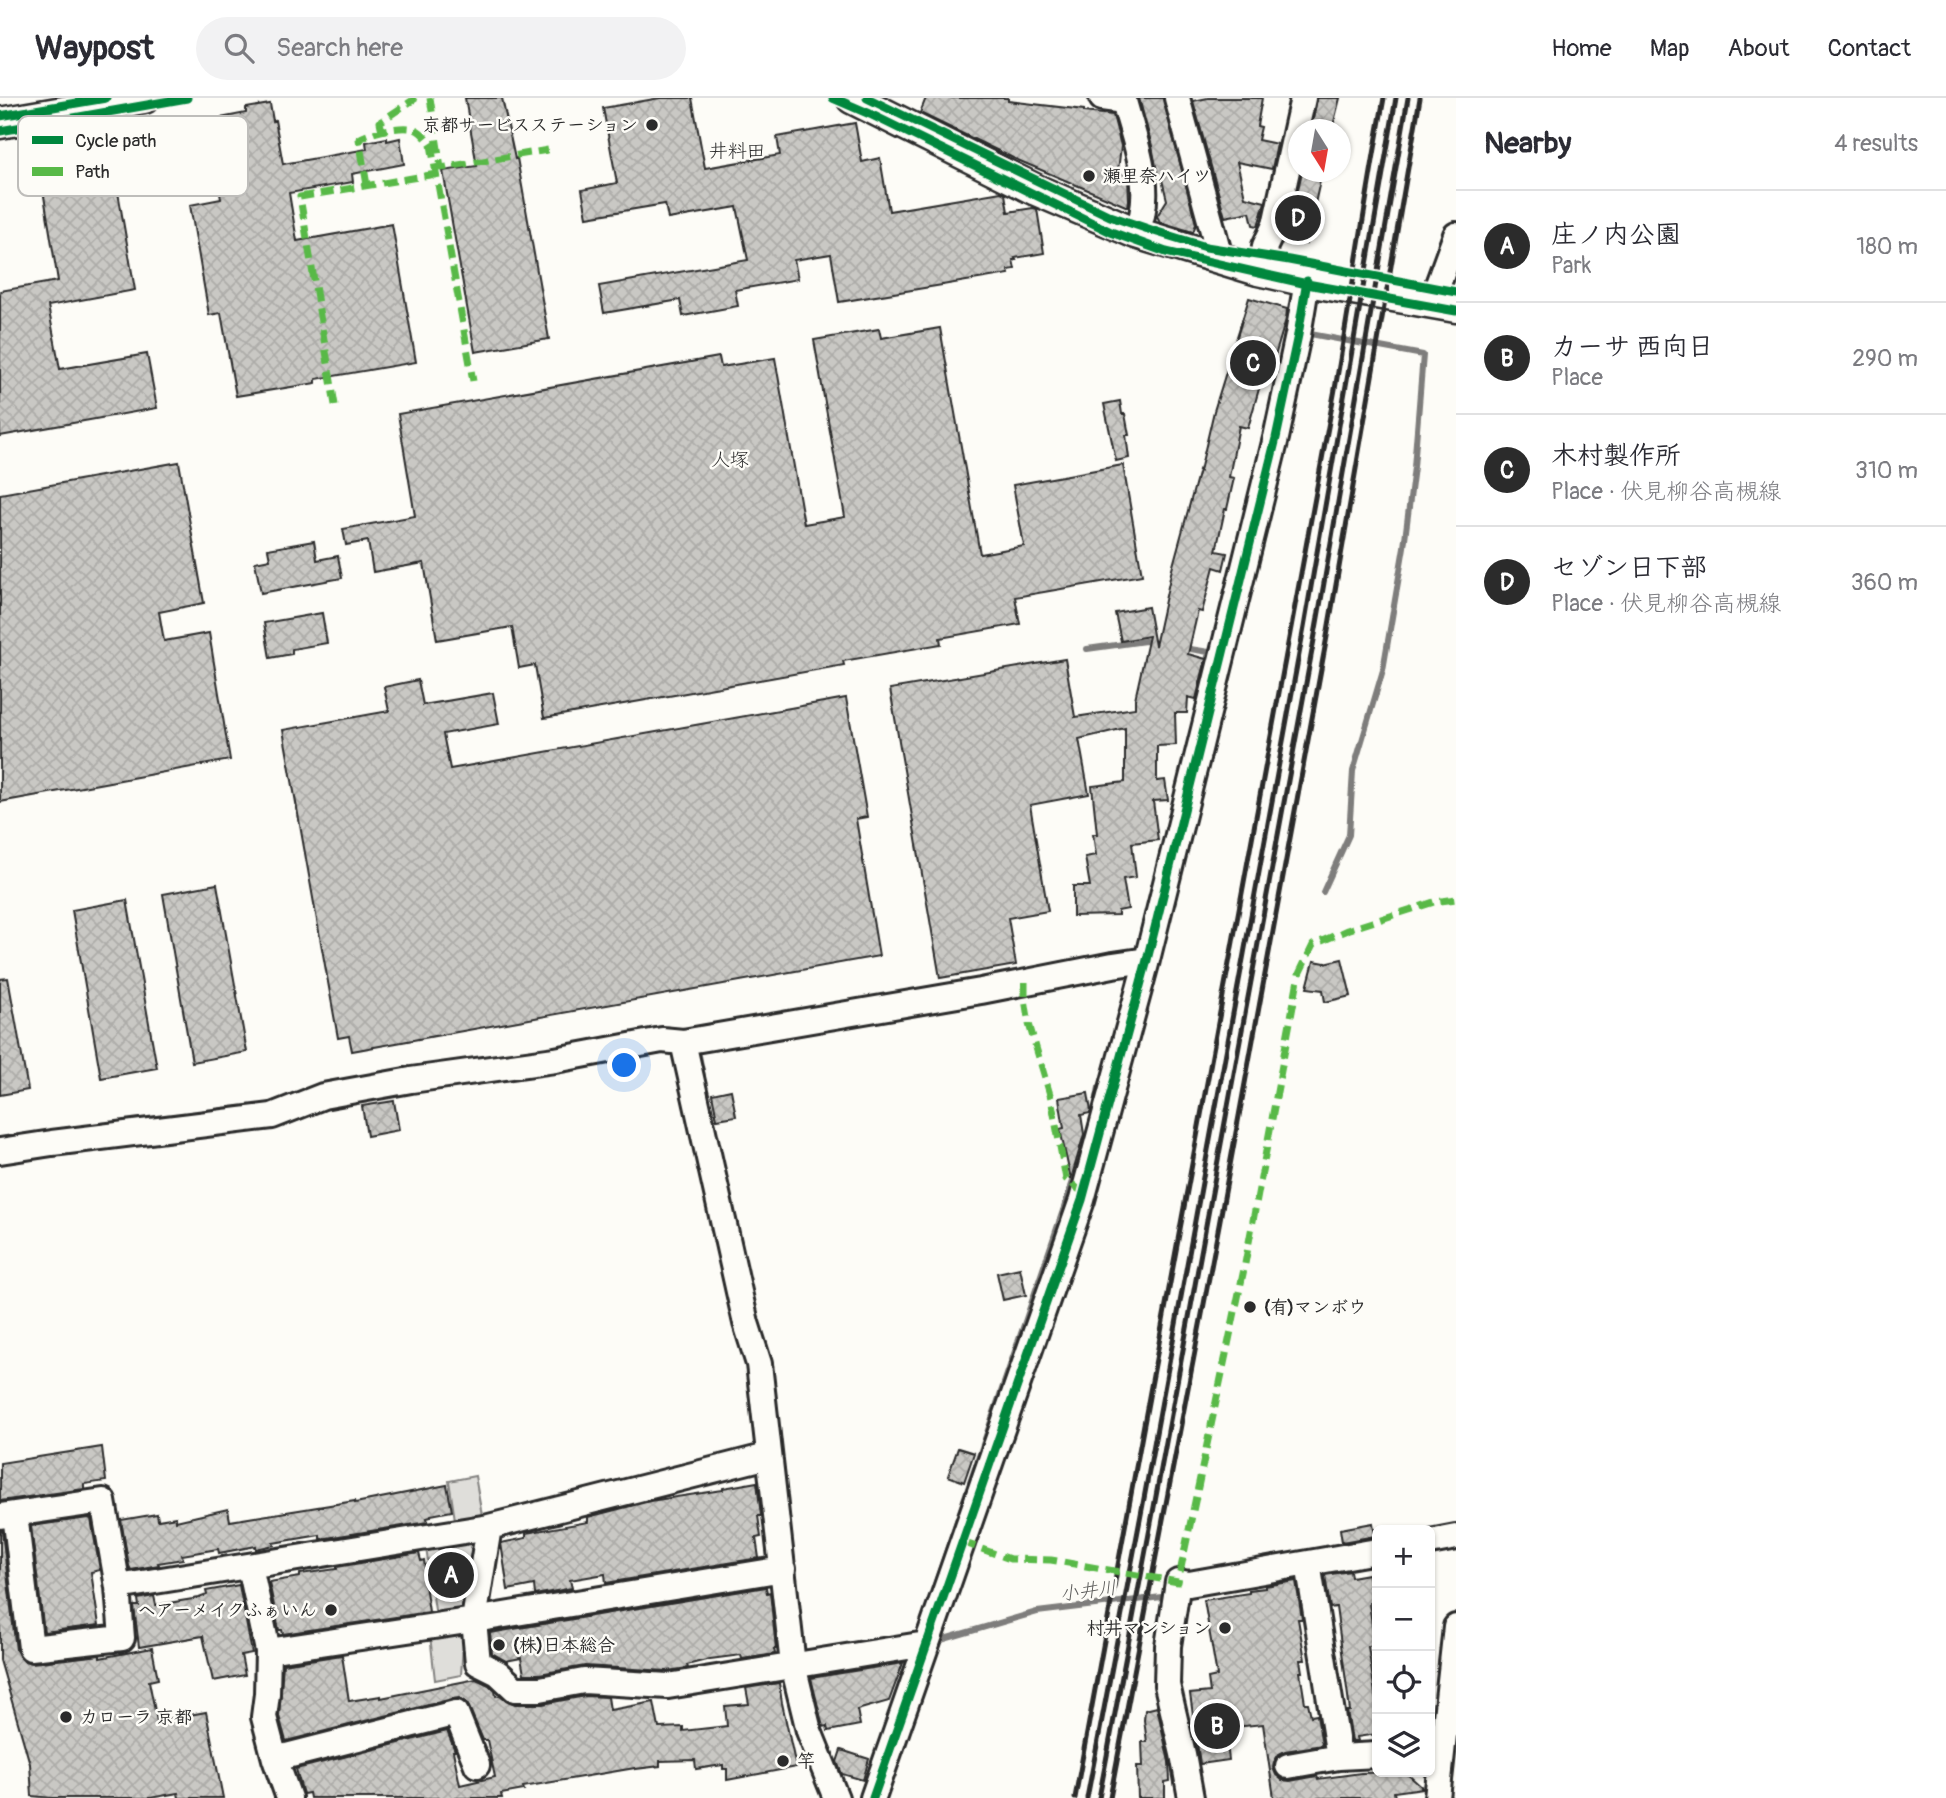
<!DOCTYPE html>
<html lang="en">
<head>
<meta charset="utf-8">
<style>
	body { margin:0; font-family:Pangolin,"Klee One",sans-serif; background:#f2f2f3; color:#2b2b33 }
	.controls { position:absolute; right:21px; bottom:21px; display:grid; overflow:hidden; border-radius:10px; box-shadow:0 2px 5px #0004 }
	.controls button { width:63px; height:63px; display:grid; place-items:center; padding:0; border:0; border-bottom:2px solid #e1e1e2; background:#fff; color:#2b2b33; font:35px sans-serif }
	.compass { position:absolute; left:1288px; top:21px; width:63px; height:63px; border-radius:50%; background:#fff; box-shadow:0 2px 5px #0004; rotate:169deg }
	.you { position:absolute; left:625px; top:968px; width:24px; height:24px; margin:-18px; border:5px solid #fff; border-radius:50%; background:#1a73e8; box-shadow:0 0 0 10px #1a73e833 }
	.badge { display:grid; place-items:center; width:46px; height:46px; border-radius:50%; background:#2b2b2b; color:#fff; font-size:23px; font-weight:700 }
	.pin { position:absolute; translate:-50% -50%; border:4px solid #fff; box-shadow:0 2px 7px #0006 }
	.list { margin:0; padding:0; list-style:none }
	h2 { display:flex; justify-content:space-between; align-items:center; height:91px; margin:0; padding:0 28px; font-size:30px }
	h2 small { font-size:23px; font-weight:400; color:#7c7c81 }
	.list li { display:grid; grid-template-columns:46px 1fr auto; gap:21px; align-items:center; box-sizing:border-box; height:112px; padding:0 28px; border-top:2px solid #e1e1e2 }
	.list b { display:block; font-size:26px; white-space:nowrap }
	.list p { margin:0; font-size:23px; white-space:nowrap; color:#7c7c81 }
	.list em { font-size:23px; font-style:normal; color:#7c7c81 }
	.icon { flex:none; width:38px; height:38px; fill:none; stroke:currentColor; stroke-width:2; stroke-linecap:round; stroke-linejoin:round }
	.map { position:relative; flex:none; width:1456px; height:1700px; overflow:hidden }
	header { display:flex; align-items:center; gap:42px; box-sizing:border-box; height:98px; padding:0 35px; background:#fff; border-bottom:2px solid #e1e1e2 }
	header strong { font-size:33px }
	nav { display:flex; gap:38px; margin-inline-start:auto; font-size:24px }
	.search { width:490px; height:63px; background:#f2f2f3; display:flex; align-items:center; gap:18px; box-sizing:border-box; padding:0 24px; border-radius:38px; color:#7c7c81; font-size:26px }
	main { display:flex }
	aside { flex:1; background:#fff }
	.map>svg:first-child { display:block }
	.green { fill:#dfdeda; stroke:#858482; stroke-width:2 }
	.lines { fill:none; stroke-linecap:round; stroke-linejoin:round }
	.stream { stroke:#7e7d7b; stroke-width:6 }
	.building { fill:url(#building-cross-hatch); stroke:#2b2b2b; stroke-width:2 }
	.minor-casing { stroke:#2b2b2b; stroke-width:30 }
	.major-casing { stroke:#2b2b2b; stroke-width:35 }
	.minor { stroke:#fdfcf7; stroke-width:24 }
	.major { stroke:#fdfcf7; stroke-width:30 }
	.rail { stroke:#2b2b2b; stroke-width:5 }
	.quiet { stroke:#58b947; stroke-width:7; stroke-dasharray:14 7; stroke-linecap:butt }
	.cycleway-casing { stroke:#fdfcf7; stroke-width:13 }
	.cycleway { stroke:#00873e; stroke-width:9 }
	.poi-dot { fill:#2b2b2b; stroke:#fdfcf7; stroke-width:2.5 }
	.labels { text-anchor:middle; stroke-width:5; stroke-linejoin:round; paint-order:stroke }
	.poi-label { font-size:18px; font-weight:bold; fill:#2b2b2b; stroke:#fdfcf7; text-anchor:start }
	.neighbourhood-label { font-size:19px; fill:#2b2b2b; stroke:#fdfcf7 }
	.water-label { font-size:19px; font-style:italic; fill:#5b5b5a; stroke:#fdfcf7 }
	.key { fill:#fdfcf7; stroke:#bebdba; stroke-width:2 }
	.key-label { font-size:19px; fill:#2b2b2b }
</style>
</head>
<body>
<header>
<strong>Waypost</strong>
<div class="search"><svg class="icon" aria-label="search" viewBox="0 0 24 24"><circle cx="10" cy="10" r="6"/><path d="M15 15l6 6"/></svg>Search here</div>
<nav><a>Home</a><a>Map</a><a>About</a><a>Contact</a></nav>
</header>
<main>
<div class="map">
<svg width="1456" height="1700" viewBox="0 0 1456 1700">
	<defs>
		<pattern id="building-cross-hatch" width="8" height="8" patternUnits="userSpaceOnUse" patternTransform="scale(1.75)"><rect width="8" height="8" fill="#c9c8c4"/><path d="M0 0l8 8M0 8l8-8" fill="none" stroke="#adaca9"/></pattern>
	</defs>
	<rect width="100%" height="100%" fill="#fdfcf7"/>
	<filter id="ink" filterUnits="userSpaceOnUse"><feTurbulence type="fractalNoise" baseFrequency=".0143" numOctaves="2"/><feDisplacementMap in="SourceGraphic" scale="14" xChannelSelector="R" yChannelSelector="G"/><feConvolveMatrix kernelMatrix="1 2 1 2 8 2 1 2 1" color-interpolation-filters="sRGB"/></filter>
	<g filter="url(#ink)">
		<path class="green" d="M475,1378L483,1423L456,1428L449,1383Z
			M480,1441L468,1503L460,1515L436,1519L426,1450Z
			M464,1532L461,1577L435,1582L430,1537Z"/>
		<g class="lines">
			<path class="stream" d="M1305,235L1423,257L1414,369L1404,449L1383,572L1353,673L1349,737L1323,794
				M1184,550L1209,554L1198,606
				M1087,551L1145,543L1156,545
				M697,947L703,978
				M1096,1006L1099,989
				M935,1487L1083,1054
				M934,1544L1037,1514L1170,1498"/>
		</g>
		<path class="building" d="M465,0H502L515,61L517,60L549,241L475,254L443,73L477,68Z
			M660,0H692L705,70L780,57L777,39L855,25L862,64L880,60L889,113L1001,94L1005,96L1008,114L1033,110L1037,111L1044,155L1015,160L1016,162H1013L1015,171L1008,172L1009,176L839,204L831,156L794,162L798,181L735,192L738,208L683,218L680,202L604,215L599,188L748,162L737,109L668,121L665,106L587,119L582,92L617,85L603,10Z
			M926,0H1008V3L1084,12V14L1113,17L1121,48L1118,73L1128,80L1129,102L1128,109L1013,60L920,15Z
			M1139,0H1163L1196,126L1193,134L1160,124L1157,118L1167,102L1161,78L1158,79L1152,48Z
			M1208,0H1262L1257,28L1261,29L1258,42L1277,46L1272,71L1237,64L1245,99L1265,104L1258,128L1253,127L1250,114L1225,119L1193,3Z
			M1317,0H1340L1332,32H1311Z
			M270,6L273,23L275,22L283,66L367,51L366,44L387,40V43L400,40L404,66L352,76L353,84L289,95L297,143L392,126L416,264L316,281V285L236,298L221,215L209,217L190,107L221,101L213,54L215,21L246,15V10Z
			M114,71L135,192L48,208L55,244L60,271L147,256L157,310L0,338V193L58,183L43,92L49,91L47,82Z
			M1302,74H1322L1306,146L1285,141L1289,130Z
			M1249,200L1287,211L1286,221L1268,282L1262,280L1248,330L1239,328L1229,379L1234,380L1227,411H1225L1216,453L1227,455L1223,472L1214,469L1202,514L1198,513L1188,556L1206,561L1196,601L1188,599L1187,615H1175L1176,647L1157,648V683L1165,682L1168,702L1153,703L1158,742L1132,745L1136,779L1123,781L1128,811L1118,813V817L1073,818V788H1090L1085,759L1096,757L1093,736H1097L1092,688L1125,684V630L1079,641L1089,696L1030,707L1048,813L1008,820L1016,867L940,880L890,591L1065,561L1075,619L1135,610V601L1149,538L1121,543L1115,515L1148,509L1155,548L1171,475L1199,372L1200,373L1214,313Z
			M940,230L980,456L1024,448L1013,387L1123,367L1142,477L1015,499L1020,526L940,540L941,546L843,563L844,567L544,620L535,567L519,570L512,529L437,542L424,465L373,474L368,443L346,447L343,431L415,418L398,316L719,259L721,269L775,260L804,426L845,419L814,242L879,231L881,240Z
			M1120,303L1122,316H1125L1129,337H1126L1129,360L1116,363L1104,306Z
			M179,364L204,505L159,514L164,543L209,535L230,662L0,704V396Z
			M314,443L317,462L338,458L342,480L261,495L255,464L270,461L268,451Z
			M322,515L327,545L292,551V556L270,560L264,525Z
			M418,582L423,607L493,595L499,626L443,636L450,671L846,600L867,719L856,721L879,858L352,953L349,938L338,940L283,632L389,613L384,589Z
			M217,786L247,954L192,964L163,796Z
			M127,802L157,970L101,980L72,812Z
			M1342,861L1351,898L1325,904L1323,892L1307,890L1314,863L1325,865Z
			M8,880L28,992L0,997V881Z
			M731,992L736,1018L717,1021L712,996Z
			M1088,995L1091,1013L1090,1015L1081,1017L1084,1036L1071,1081L1060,1031L1064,1030L1059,1000Z
			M394,1003L399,1032L367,1038L362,1008Z
			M1020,1170L1026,1197L1003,1202L997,1175Z
			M102,1349L106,1383L84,1386V1391L0,1403V1365Z
			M958,1350L974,1355L964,1384L948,1378Z
			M757,1384L761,1418H758L761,1439L756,1440L759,1460L606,1485L605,1476L570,1482L572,1490L535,1497L534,1487L508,1492L501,1445L526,1440V1435L588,1424V1419L650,1403L723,1392V1390Z
			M447,1387L452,1413L431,1417V1419L427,1420L428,1424L320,1441V1437L273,1445L274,1447L256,1451V1448L219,1455L218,1451L182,1457L183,1461L158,1465L159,1467L131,1472L129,1468L121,1422L157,1416L158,1422L176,1419V1423L228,1411L230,1423L355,1403V1405Z
			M88,1420L91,1421L100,1472L91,1474L99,1527L44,1534L31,1428Z
			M1373,1425L1375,1438L1342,1444L1340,1431Z
			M0,1433H2L16,1552L20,1559L24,1563L32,1565L100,1557V1560L152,1550L158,1581L149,1583L157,1623L206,1614L223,1700H179L178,1695L150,1700H52L32,1698L30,1666L0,1562Z
			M419,1455L421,1463L424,1462L427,1486H425L429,1514L283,1536L282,1532H279L269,1484L300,1479V1476L337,1471V1469Z
			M1350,1473L1351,1479L1368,1476L1373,1504L1369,1505L1375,1547L1368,1548L1377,1609V1636L1357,1639L1358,1643H1352L1347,1613H1350L1336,1509L1330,1510L1325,1477Z
			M1296,1483L1302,1521H1298L1305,1562H1300L1302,1574H1300L1305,1605H1308L1311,1618L1317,1617L1322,1647L1285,1653L1279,1656L1274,1664L1273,1670L1276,1677L1282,1682L1290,1683L1317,1678L1318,1681L1361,1675L1405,1674L1423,1690L1394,1694L1395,1700H1274L1263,1626L1225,1630L1229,1662L1200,1666L1190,1596L1210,1594L1208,1580L1217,1578L1204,1502L1249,1495V1492L1265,1490V1488Z
			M239,1487L252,1555L241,1557L245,1577L213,1583L203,1538L139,1549L134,1508H139L138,1501L154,1498L156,1507L199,1500L207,1497L206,1493Z
			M766,1489L767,1495L770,1494L776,1551H774L775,1556L742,1561L741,1557L710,1561L687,1567L688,1570L667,1573L585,1568L539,1576H524L521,1560L506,1563L492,1555L490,1535Z
			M342,1557L349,1603L381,1598V1600L476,1581L489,1587L495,1593L496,1598L500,1597L506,1602L515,1606H543L585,1598L608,1599L610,1612L654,1604L659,1630L683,1629V1633L727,1628L725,1608L749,1606L746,1590L779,1585L782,1605L796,1669L727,1682V1671H723V1667L696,1671L695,1662L660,1663V1668L635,1671V1670L523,1689L524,1692L501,1696L502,1700H310L309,1695L303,1696L296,1671L447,1633L455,1653H453L460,1687L495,1679L487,1642H483L469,1609L465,1603L459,1600L452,1601L286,1643L279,1618L283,1566Z
			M903,1565L889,1603L857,1612L860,1627L828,1633L827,1628L823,1629L811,1580Z
			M1157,1609L1169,1664L1170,1683L1165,1684V1700H1138L1137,1668H1143L1142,1644H1147L1144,1622L1145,1612Z
			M841,1652L869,1661L863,1682L842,1676L837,1664Z"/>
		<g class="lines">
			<defs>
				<path id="minor" d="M1102,0L1124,3C1135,45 1156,93 1136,135
					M1177,0L1220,159
					M1263,164L1265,148L1275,127L1303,0
					M1436,192L1456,137
					M683,944L746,1225L759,1266L793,1567L809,1633L836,1700
					M0,1053L52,1045L272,1018L323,998L411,982L555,962L662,942L683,944L981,893L1113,867L1147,862
					M15,1416L31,1550L122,1540L118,1489
					M0,1418L103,1403L118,1489L489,1429L768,1358
					M489,1429L474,1522L478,1565L498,1575L515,1591H540L584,1583L668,1588L926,1546
					M1430,1444L1456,1439
					M1308,1465L1339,1659
					M250,1468L268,1553L267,1596L264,1619L275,1661L289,1700
					M268,1553L474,1522L783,1471
					M275,1661L456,1615L477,1667
					M1288,1668L1339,1659L1377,1657
					M873,1700L1082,1102L1147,862L1276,340L1298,237L1307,183
					M1191,1700L1183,1656L1167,1587L1168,1548L1178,1484L1189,1486L1377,1453
					M1437,1700L1456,1529"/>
				<path id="major" d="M852,0L1036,92L1136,135L1258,172L1307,183L1456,209
					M0,25L144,0"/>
			</defs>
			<use href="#minor" class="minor-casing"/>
			<use href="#major" class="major-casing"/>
			<use href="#minor" class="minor"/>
			<use href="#major" class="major"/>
			<path class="rail" d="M1075,1700C1165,1231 1250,761 1335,291C1352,194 1366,97 1384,0
				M1087,1700L1143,1406L1304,529L1396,0
				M1099,1700L1154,1409L1316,531L1408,0
				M1110,1700L1219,1127L1328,533L1420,0"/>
			<path class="quiet" d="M430,0L441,70L548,52
				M382,33L380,24L416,0
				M367,87L359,41C371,34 400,27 415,31C422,34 427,41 431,47L473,283
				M335,307L300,99L436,76L441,70
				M1025,884V901L1029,926L1051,1000L1066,1081L1083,1095
				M962,1444L1010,1461L1051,1462L1178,1484L1244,1171L1299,876L1313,847L1347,832L1434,804L1456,801"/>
			<defs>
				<path id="cycleway" d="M833,0L870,16L1111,134L1166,154L1307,186L1456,213
					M867,0L1110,118L1154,133L1206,149L1289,162L1456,194
					M0,18L106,0
					M0,33L187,0
					M873,1700L1082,1102L1147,862L1276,340L1298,237L1307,183"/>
			</defs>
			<use href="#cycleway" class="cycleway-casing"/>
			<use href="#cycleway" class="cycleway"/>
		</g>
	</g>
	<g class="poi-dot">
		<circle cx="652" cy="27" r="7"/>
		<circle cx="1089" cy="78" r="7"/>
		<circle cx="1250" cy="1209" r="7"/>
		<circle cx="331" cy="1512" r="7"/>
		<circle cx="1225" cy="1530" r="7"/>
		<circle cx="499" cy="1547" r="7"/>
		<circle cx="66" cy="1619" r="7"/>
		<circle cx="783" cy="1663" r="7"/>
	</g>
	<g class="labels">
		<g class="poi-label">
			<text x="638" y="33" text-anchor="end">京都サービスステーション</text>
			<text x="1103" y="84">瀬里奈ハイツ</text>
			<text x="1264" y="1215">(有)マンボウ</text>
			<text x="317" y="1518" text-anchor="end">ヘアーメイクふぁいん</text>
			<text x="1211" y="1536" text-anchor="end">村井マンション</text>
			<text x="513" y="1553">(株)日本総合</text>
			<text x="80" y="1625">カローラ 京都</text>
			<text x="797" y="1669">竿</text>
		</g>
		<g class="neighbourhood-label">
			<text x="737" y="59">井料田</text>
			<text x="730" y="368">人塚</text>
		</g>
		<g class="water-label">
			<text transform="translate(1088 1492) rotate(-7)" y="7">小井川</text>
		</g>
	</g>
	<rect x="18" y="18" width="230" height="80" rx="10" class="key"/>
	<rect x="32" y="38" width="31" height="8" fill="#00873e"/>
	<rect x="32" y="69" width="31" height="9" fill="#58b947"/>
	<g class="key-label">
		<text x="75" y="49">Cycle path</text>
		<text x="75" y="80">Path</text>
	</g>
</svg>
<div class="controls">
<button>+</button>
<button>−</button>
<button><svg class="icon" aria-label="locate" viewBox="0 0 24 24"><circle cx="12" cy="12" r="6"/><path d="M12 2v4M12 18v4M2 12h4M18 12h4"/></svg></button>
<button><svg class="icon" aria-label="layers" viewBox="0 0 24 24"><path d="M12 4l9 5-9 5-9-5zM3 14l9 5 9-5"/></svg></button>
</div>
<svg class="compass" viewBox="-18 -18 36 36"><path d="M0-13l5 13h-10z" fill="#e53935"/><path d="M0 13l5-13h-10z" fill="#7c7c81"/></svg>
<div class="you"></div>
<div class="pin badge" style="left:451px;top:1477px">A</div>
<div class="pin badge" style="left:1217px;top:1628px">B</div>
<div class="pin badge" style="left:1253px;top:265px">C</div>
<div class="pin badge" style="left:1298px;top:120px">D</div>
</div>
<aside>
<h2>Nearby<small>4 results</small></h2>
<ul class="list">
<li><span class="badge">A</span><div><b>庄ノ内公園</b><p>Park</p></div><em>180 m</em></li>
<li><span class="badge">B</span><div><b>カーサ 西向日</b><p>Place</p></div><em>290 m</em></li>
<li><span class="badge">C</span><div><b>木村製作所</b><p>Place · 伏見柳谷高槻線</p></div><em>310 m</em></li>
<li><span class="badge">D</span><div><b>セゾン日下部</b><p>Place · 伏見柳谷高槻線</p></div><em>360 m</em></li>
</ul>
</aside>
</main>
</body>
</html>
